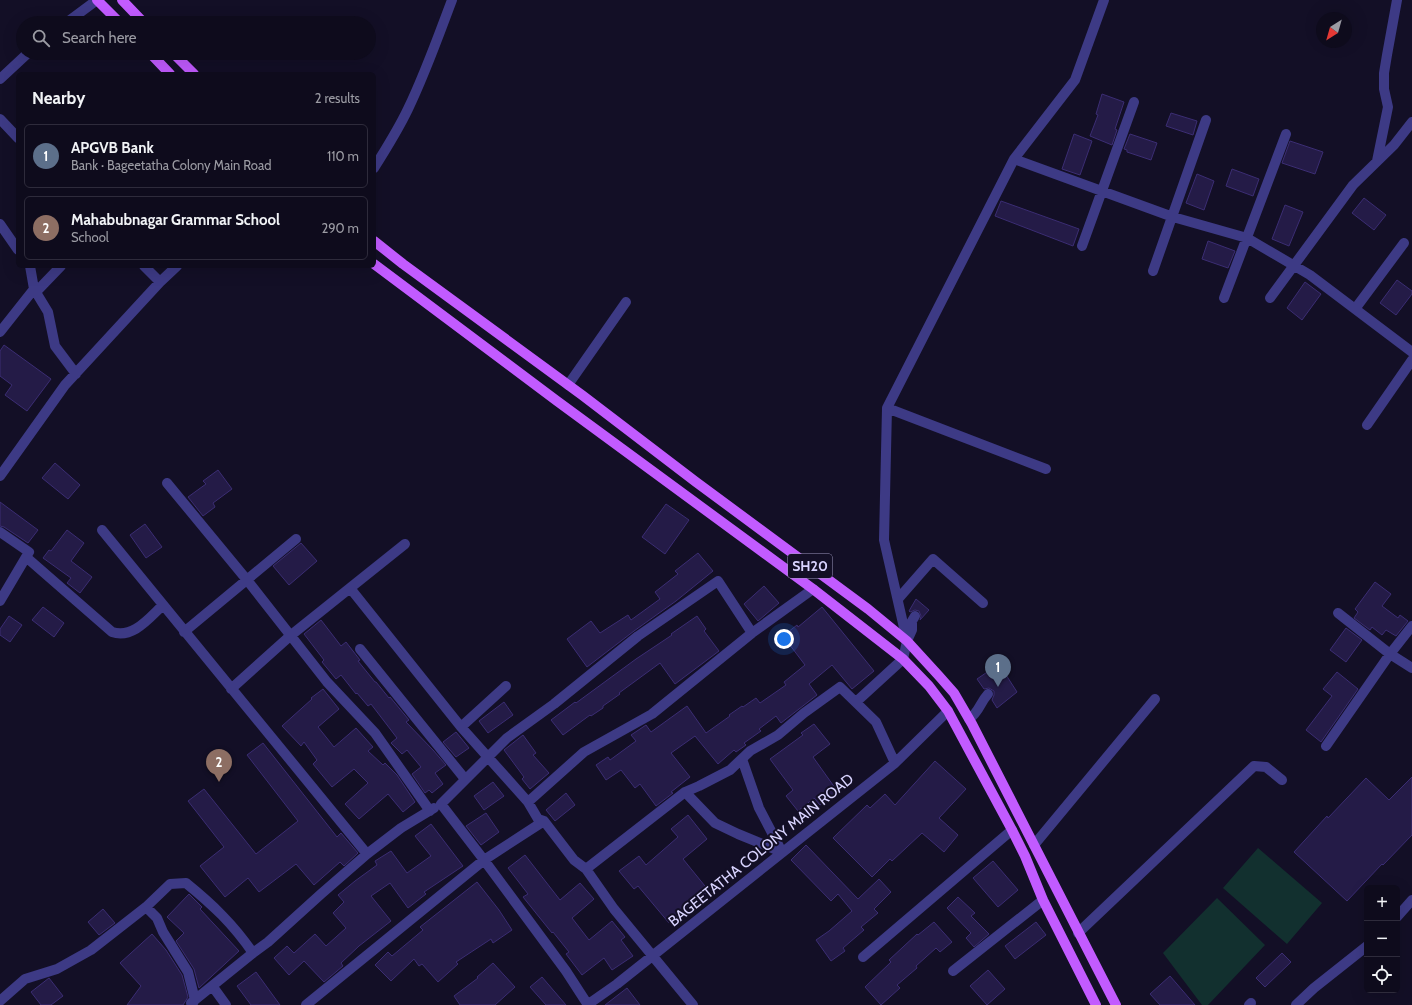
<!DOCTYPE html>
<html lang="en">
<head>
<meta charset="utf-8">
<style>
	body { margin:0; font-family:Cabin,sans-serif; background:#171425; color:#f1f3f6 }
	.controls { position:absolute; right:12px; bottom:12px; display:grid; overflow:hidden; border-radius:6px; box-shadow:0 4px 16px #0002 }
	.controls button { width:36px; height:36px; display:grid; place-items:center; padding:0; border:0; border-bottom:1px solid #2e2b3b; background:#0e0b1c; color:#f1f3f6; font:20px sans-serif }
	.compass { position:absolute; left:1316px; top:12px; width:36px; height:36px; border-radius:50%; background:#0e0b1c; box-shadow:0 4px 16px #0002; rotate:217deg }
	.you { position:absolute; left:784px; top:639px; width:14px; height:14px; margin:-10px; border:3px solid #fff; border-radius:50%; background:#1a73e8; box-shadow:0 0 0 6px #1a73e833 }
	.badge { display:grid; place-items:center; width:26px; height:26px; border-radius:50%; background:#db2777; color:#fff; font-size:13px; font-weight:700 }
	.pin { position:absolute; translate:-50% -33px; filter:drop-shadow(0 1px 2px #0008) }
	.pin::after { content:''; position:absolute; top:21px; width:14px; height:12px; background:inherit; clip-path:polygon(0 0,100% 0,50% 100%) }
	.list { margin:0; padding:0; list-style:none }
	h2 { display:flex; justify-content:space-between; align-items:center; height:52px; margin:0; padding:0 16px; font-size:17px }
	h2 small { font-size:13px; font-weight:400; color:#9b9ba3 }
	.list li { display:grid; grid-template-columns:26px 1fr auto; gap:12px; align-items:center; box-sizing:border-box; height:64px; margin:0 8px 8px; padding:0 8px; border:1px solid #2e2b3b; border-radius:6px }
	.list b { display:block; font-size:15px; white-space:nowrap }
	.list p { margin:0; font-size:13px; white-space:nowrap; color:#9b9ba3 }
	.list em { font-size:13px; font-style:normal; color:#9b9ba3 }
	.icon { flex:none; width:22px; height:22px; fill:none; stroke:currentColor; stroke-width:2; stroke-linecap:round; stroke-linejoin:round }
	.map { position:relative; flex:none; width:1412px; height:1005px; overflow:hidden }
	.search { position:absolute; background:#0e0b1c; box-shadow:0 4px 16px #0002; left:16px; top:16px; width:360px; height:44px; display:flex; align-items:center; gap:10px; box-sizing:border-box; padding:0 14px; border-radius:22px; color:#9b9ba3; font-size:15px }
	.panel { position:absolute; background:#0e0b1c; box-shadow:0 4px 16px #0002; left:16px; top:72px; width:360px; height:196px; border-radius:6px }
	.map>svg:first-child { display:block }
	.green { fill:#12302f }
	.building { fill:#241b47; stroke:#3b2d73 }
	.lines { fill:none; stroke-linecap:round; stroke-linejoin:round }
	.minor { stroke:#3d3a85; stroke-width:10 }
	.major { stroke:#c25bff; stroke-width:10 }
	.labels { text-anchor:middle; stroke-width:4; stroke-linejoin:round; paint-order:stroke }
	.shield { fill:#130f26; stroke:#9e99be; stroke-width:1 }
	.shield-label { font-size:14px; font-weight:bold; fill:#d9d4ff }
	.street-label { font-size:15px; fill:#d9d4ff; stroke:#130f26 }
</style>
</head>
<body>
<div class="map">
<svg width="1412" height="1005" viewBox="0 0 1412 1005">
	<rect width="100%" height="100%" fill="#130f26"/>
	<path class="green" d="M1258,848L1322,903L1287,944L1223,888Z
		M1217,898L1265,945L1208,1005H1202L1163,953Z"/>
	<path class="building" d="M1102,94L1124,102L1115,129L1117,130L1112,145L1090,136L1098,115L1096,114Z
		M1171,113L1197,121L1193,135L1166,126Z
		M1074,134L1092,141L1080,175L1062,169Z
		M1130,134L1157,143L1151,160L1127,152V150L1124,149Z
		M1290,141L1323,152L1315,174L1282,163Z
		M1232,169L1259,179L1253,196L1226,186Z
		M1197,174L1214,181L1204,210L1186,203Z
		M1364,198L1386,215L1374,230L1352,213Z
		M1001,201L1079,229L1073,246L995,216Z
		M1285,205L1303,212L1289,246L1272,239Z
		M1208,241L1235,251L1228,268L1202,259Z
		M1397,280L1412,291V294L1396,315L1380,303Z
		M1305,282L1321,294L1302,320L1287,308Z
		M4,345L51,379L27,411L5,395L12,385L0,376V351Z
		M55,463L80,485L68,499L42,478Z
		M218,470L232,489L213,503L215,507L203,516L188,497L206,484L203,481Z
		M0,502L38,530L28,543L4,527L0,526Z
		M666,504L689,520L665,554L642,537Z
		M145,524L162,547L146,558L130,535Z
		M67,530L84,543L71,561L92,577L80,593L67,583L71,578L43,558L49,550L51,551Z
		M301,543L317,561L289,585L273,566Z
		M698,553L713,571L676,601L634,631L587,667L567,639L591,621L600,633L628,615L631,620L660,599L655,592L678,574L675,571Z
		M1375,582L1391,594L1382,606L1398,618L1400,615L1408,621L1396,636L1386,630L1382,635L1372,627L1370,630L1354,618L1358,612L1355,609Z
		M764,586L779,603L758,621L744,604Z
		M916,599L929,610L920,620L921,616L919,611L915,610L910,612L909,611Z
		M43,607L64,623L54,637L32,620Z
		M822,607L874,671L852,689L832,665L809,684L817,695L781,723L776,716L759,729L761,731L744,743L746,745L736,752L734,750L718,764L695,736L671,753L690,777L671,792L673,793L656,806L640,784L635,788L621,770L606,780L596,765L608,757L610,760L636,741L631,735L646,725L651,732L687,706L706,733L730,716L729,715L742,706L743,707L756,698L760,703L786,685L784,682L805,665L783,636L797,625L798,627Z
		M9,616L22,625L10,642L0,635V629Z
		M697,616L706,629L704,631L719,651L675,684L660,663L619,693L620,694L603,706V708L591,716L590,715L563,735L551,720L575,702L576,703L636,659L672,635L671,634Z
		M321,620L341,646L346,642L360,660L358,661L375,682H376L389,698L390,697L409,720L406,722L433,750L446,765L435,773L443,784L432,793L429,790L425,793L412,774L421,767L407,750L402,754L391,743L397,738L371,704L368,706L357,693L356,694L341,675L336,679L322,662L324,660L304,634Z
		M1346,628L1362,640L1346,662L1330,650Z
		M999,664L1017,692L997,708L992,700L994,695V691L989,688L984,689L977,679Z
		M1337,672L1358,689L1321,742L1306,730L1332,696L1323,689Z
		M323,689L339,709L318,727L334,747L356,728L373,747L368,751L383,765L385,763L397,775L415,802L403,812L388,794L359,819L345,804L368,783L354,769L332,787L313,764L317,760L304,742L301,746L282,726L312,699L311,698Z
		M504,702L513,715L488,733L479,721Z
		M814,724L830,744L813,757L838,792L820,805L814,798L798,811L786,796L793,790L770,759L803,735L801,733Z
		M456,732L469,748L456,757L443,742Z
		M523,735L536,753L533,755L549,773L530,789L522,779L524,777L504,750Z
		M263,743L337,837L341,833L358,853L344,866L340,862L314,885L296,864L259,892L248,878L225,897L200,866L224,847L188,801L204,789L256,854L298,821L247,755Z
		M935,761L966,789L939,818L958,835L944,852L922,833L892,861L890,859L872,877L833,838L867,805L870,808L885,794L895,805Z
		M1412,777V835L1383,865L1382,864L1347,901L1294,852L1327,816L1328,818L1366,778L1389,800Z
		M493,782L504,796L484,810L474,796Z
		M566,793L575,805L555,821L546,810Z
		M486,813L499,832L481,845L466,826Z
		M688,815L707,839L683,859L709,891L669,923L638,886L634,889L619,871L639,856L646,865L678,837L671,829Z
		M431,824L463,866L424,892L426,894L408,908L390,883L371,896L391,921L359,946L341,963L343,966L324,982L304,961L289,975L274,958L287,946L294,953L315,934L326,946L346,928L333,913L344,902L338,895L355,881L377,865L375,861L391,851L407,873L431,856L415,836Z
		M806,845L858,899L879,879L891,892L874,909L878,913L861,927L864,930L843,948L845,951L831,961L816,940L829,931L852,911L838,894L831,901L791,860Z
		M525,855L560,900L580,883L594,899L572,918L589,940L612,921L625,937L621,940L633,956L612,970L604,958L582,975L566,954L569,952L553,932L552,933L523,897L528,894L508,868Z
		M993,861L1018,890L998,907L973,878Z
		M477,882L499,910L512,930L493,943L491,939L456,962L458,964L438,982L422,964L419,966L414,959L391,981L375,965L388,952L392,956L423,930L420,927Z
		M189,894L202,907L200,909L239,951L199,988L194,969L176,941L184,933L167,917Z
		M958,897L975,913L971,916L989,934L974,947L966,938L971,933L947,908Z
		M103,909L115,923L99,935L88,922Z
		M934,922L952,942L940,952L936,948L916,966L917,968L897,985L900,988L881,1005L865,987L891,962L889,960L917,934L918,935Z
		M1036,922L1046,935L1015,959L1005,946Z
		M152,934L166,950L182,975L188,997L183,1005H127L141,986L120,963Z
		M1282,953L1291,962L1265,987L1256,978Z
		M493,963L515,987L495,1005H460L454,996L478,978L477,977Z
		M988,970L1005,989L987,1005L970,986Z
		M256,972L280,1005H251L237,986Z
		M1170,976L1195,1005H1160L1150,994Z
		M542,977L566,1005H546L530,987Z
		M49,978L63,996L51,1005H41L31,992Z
		M627,988L640,1005H605Z"/>
	<g class="lines">
		<path class="minor" d="M66,23L97,0
			M0,79L28,53
			M0,119L18,138
			M1014,159L1173,217L1247,238L1310,275L1412,352
			M1377,161L1388,107L1384,89V73L1387,55L1397,0
			M374,168C386,149 398,130 408,109C425,74 438,37 452,0
			M0,224L18,250
			M1082,246L1134,102
			M30,266L34,289L48,312L55,346L76,374
			M144,266L160,282
			M1153,271L1206,120
			M36,292L61,266
			M1224,298L1286,134
			M1270,298L1353,185L1394,145L1412,122
			M1355,309L1404,243
			M0,332L34,289
			M568,385L626,302
			M887,408L1046,469
			M1367,425L1412,360
			M0,476L65,385L160,282L177,266
			M167,483L247,580L327,682L375,733L430,811
			M102,530L367,854
			M0,532L29,552L0,601
			M26,557L112,632C133,639 149,618 163,605
			M350,588L461,727L528,802
			M898,599L933,559L983,603
			M1338,613L1390,654L1412,668
			M184,632L296,539
			M752,633L652,714L584,752L528,802L538,819L544,821L484,860L441,804L507,738L554,704L638,636L718,581L752,633L813,589
			M907,641L912,630V621L915,616
			M360,649L465,779
			M231,689L290,636L405,544
			M856,702L903,659L907,641L884,540L887,408L1014,159L1075,80L1104,0
			M969,719C980,711 979,704 988,694
			M461,727L506,686
			M1326,746L1390,654L1412,626
			M742,759L759,808L782,852
			M544,821L574,860L586,869L614,909L693,1005
			M1034,845L1155,699
			M782,852L738,834L715,823L685,792L699,786L730,770L750,751L778,735L804,713L840,687L876,722L895,763
			M586,869L685,792
			M146,907L157,918L163,932L188,972L195,1000
			M1397,917L1412,900
			M1078,933L1254,766L1266,767L1282,780
			M863,957L1012,830
			M953,971L1043,900
			M213,987L226,1005
			M0,1001L25,979L57,969L91,950L146,907L170,884L186,883C213,905 233,924 253,953
			M193,1005L191,1003L253,953L268,942L321,894L367,854L401,828L434,808
			M306,1005L484,860L566,971L588,1005
			M587,1005L617,984L895,763L948,711
			M1249,1005L1251,1003
			M1296,1005L1314,988L1367,946"/>
		<path class="major" d="M97,0L120,23
			M122,0L144,23
			M150,53L170,74
			M173,53L194,74
			M374,241L403,264L582,395L696,482L868,609L907,641L939,676L954,693L972,724L1116,1005
			M374,264L557,401L813,589L903,659L929,686L948,711L1012,830L1025,856L1043,900L1096,1005"/>
	</g>
	<g class="labels">
		<rect class="shield" x="788" y="554" width="44" height="24" rx="3"/>
		<g class="shield-label">
			<text x="810" y="571">SH20</text>
		</g>
		<g class="street-label">
			<text transform="translate(761 850) rotate(-39)" y="5">BAGEETATHA COLONY MAIN ROAD</text>
		</g>
	</g>
</svg>
<div class="controls">
<button>+</button>
<button>−</button>
<button><svg class="icon" aria-label="locate" viewBox="0 0 24 24"><circle cx="12" cy="12" r="6"/><path d="M12 2v4M12 18v4M2 12h4M18 12h4"/></svg></button>
</div>
<svg class="compass" viewBox="-18 -18 36 36"><path d="M0-13l5 13h-10z" fill="#e53935"/><path d="M0 13l5-13h-10z" fill="#9b9ba3"/></svg>
<div class="you"></div>
<div class="pin badge" style="left:998px;top:687px;background:#5c6f8a">1</div>
<div class="pin badge" style="left:219px;top:782px;background:#8d6e63">2</div>
<div class="search"><svg class="icon" aria-label="search" viewBox="0 0 24 24"><circle cx="10" cy="10" r="6"/><path d="M15 15l6 6"/></svg>Search here</div>
<section class="panel">
<h2>Nearby<small>2 results</small></h2>
<ul class="list">
<li><span class="badge" style="background:#5c6f8a">1</span><div><b>APGVB Bank</b><p>Bank · Bageetatha Colony Main Road</p></div><em>110 m</em></li>
<li><span class="badge" style="background:#8d6e63">2</span><div><b>Mahabubnagar Grammar School</b><p>School</p></div><em>290 m</em></li>
</ul>
</section>
</div>
</body>
</html>
